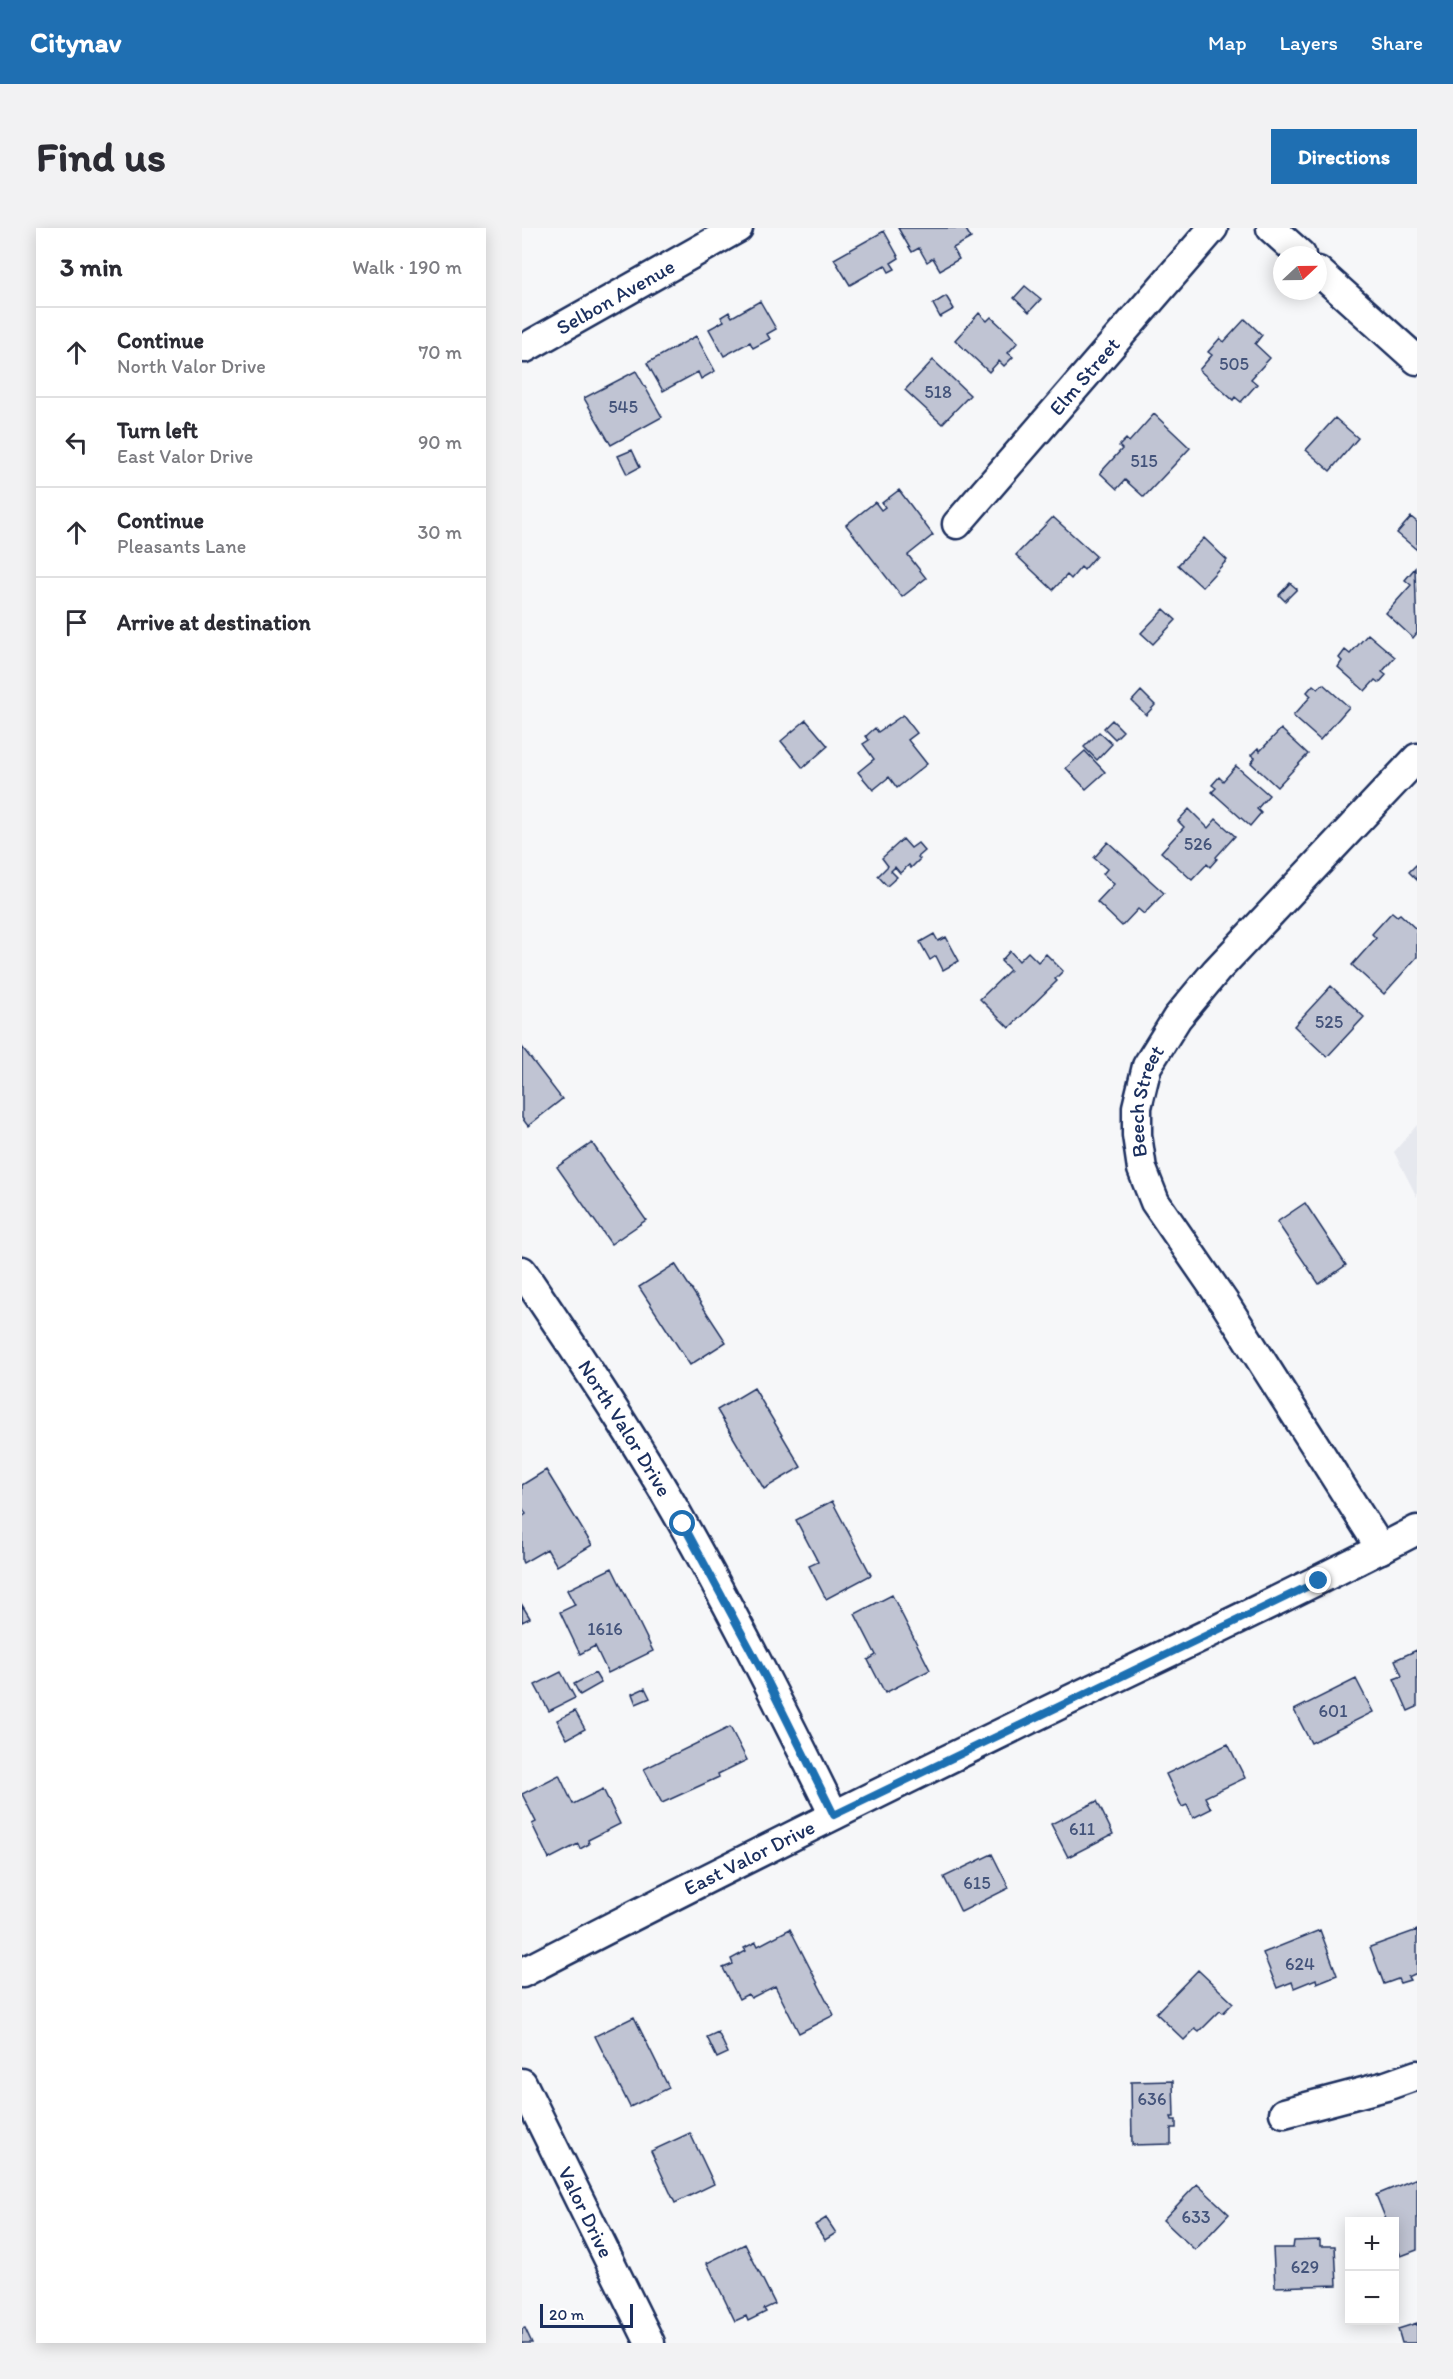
<!DOCTYPE html>
<html lang="en">
<head>
<meta charset="utf-8">
<style>
	body { margin:0; font-family:Itim,sans-serif; background:#f2f2f3; color:#2b2b33 }
	.controls { position:absolute; right:18px; bottom:18px; display:grid; overflow:hidden; border-radius:0px; box-shadow:0 3px 15px #0003 }
	.controls button { width:54px; height:54px; display:grid; place-items:center; padding:0; border:0; border-bottom:2px solid #e1e1e2; background:#fff; color:#2b2b33; font:30px sans-serif }
	.compass { position:absolute; left:751px; top:18px; width:54px; height:54px; border-radius:50%; background:#fff; box-shadow:0 3px 15px #0003; rotate:68deg }
	.scale { position:absolute; left:18px; bottom:15px; width:93px; box-sizing:border-box; padding-left:6px; border:3px solid #1b2f5e; border-top:0; font-size:16px; line-height:21px; white-space:nowrap; color:#1b2f5e; -webkit-text-stroke:4px #fff; paint-order:stroke }
	.stop { position:absolute; width:18px; height:18px; margin:-14px; border:4px solid #1f6fb2; border-radius:50%; background:#fff }
	.stop.end { background:#1f6fb2; border-color:#fff; box-shadow:0 2px 6px #0008 }
	.list { margin:0; padding:0; list-style:none }
	h2 { display:flex; justify-content:space-between; align-items:center; height:78px; margin:0; padding:0 24px; font-size:26px }
	h2 small { font-size:20px; font-weight:400; color:#7c7c81 }
	.list li { display:grid; grid-template-columns:39px 1fr auto; gap:18px; align-items:center; box-sizing:border-box; height:90px; padding:0 24px; border-top:2px solid #e1e1e2 }
	.list b { display:block; font-size:22px; white-space:nowrap }
	.list p { margin:0; font-size:20px; white-space:nowrap; color:#7c7c81 }
	.list em { font-size:20px; font-style:normal; color:#7c7c81 }
	.icon { flex:none; width:33px; height:33px; fill:none; stroke:currentColor; stroke-width:2; stroke-linecap:round; stroke-linejoin:round }
	.map { position:relative; flex:none; width:895px; height:2115px; overflow:hidden; border-radius:0px }
	header { display:flex; align-items:center; gap:36px; box-sizing:border-box; height:84px; padding:0 30px; background:#1f6fb2; color:#fff }
	header strong { font-size:28px }
	nav { display:flex; gap:33px; margin-inline-start:auto; font-size:21px }
	.intro { display:flex; align-items:center; justify-content:space-between; box-sizing:border-box; height:144px; padding:0 36px }
	h1 { margin:0; font-size:42px }
	.button { padding:15px 27px; border-radius:0px; background:#1f6fb2; color:#fff; font-size:21px; font-weight:700 }
	main { display:flex; gap:36px; padding:0 36px }
	aside { flex:1; background:#fff; border-radius:0px; box-shadow:0 3px 15px #0003 }
	.map>svg:first-child { display:block }
	.built { fill:#e6e8ee }
	.building { fill:#c0c4d3; stroke:#1b2f5e; stroke-width:1.5 }
	.lines { fill:none; stroke-linecap:round; stroke-linejoin:round }
	.street-casing { stroke:#1b2f5e; stroke-width:33 }
	.street { stroke:#fff; stroke-width:28 }
	.route { stroke:#1f6fb2; stroke-width:8 }
	.labels { text-anchor:middle; stroke-width:6; stroke-linejoin:round; paint-order:stroke }
	.number-label { font-size:18px; fill:#44547b }
	.street-label { font-size:21px; fill:#1b2f5e; stroke:#fff }
</style>
</head>
<body>
<header>
<strong>Citynav</strong>
<nav><a>Map</a><a>Layers</a><a>Share</a></nav>
</header>
<div class="intro"><h1>Find us</h1><a class="button">Directions</a></div>
<main>
<aside>
<h2>3 min<small>Walk · 190 m</small></h2>
<ul class="list">
<li><svg class="icon" aria-label="ahead" viewBox="0 0 24 24"><path d="M12 20V5M6 11l6-6 6 6"/></svg><div><b>Continue</b><p>North Valor Drive</p></div><em>70 m</em></li>
<li><svg class="icon" aria-label="left" viewBox="0 0 24 24"><path d="M17 20v-9H6M10 6l-5 5 5 5"/></svg><div><b>Turn left</b><p>East Valor Drive</p></div><em>90 m</em></li>
<li><svg class="icon" aria-label="ahead" viewBox="0 0 24 24"><path d="M12 20V5M6 11l6-6 6 6"/></svg><div><b>Continue</b><p>Pleasants Lane</p></div><em>30 m</em></li>
<li><svg class="icon" aria-label="arrive" viewBox="0 0 24 24"><path d="M6 21V4h12l-3 4 3 4H6"/></svg><div><b>Arrive at destination</b></div></li>
</ul>
</aside>
<div class="map">
<svg width="895" height="2115" viewBox="0 0 895 2115">
	<rect width="100%" height="100%" fill="#f6f7f9"/>
	<filter id="ink" filterUnits="userSpaceOnUse"><feTurbulence type="fractalNoise" baseFrequency=".0167" numOctaves="2"/><feDisplacementMap in="SourceGraphic" scale="12" xChannelSelector="R" yChannelSelector="G"/><feConvolveMatrix kernelMatrix="1 2 1 2 8 2 1 2 1" color-interpolation-filters="sRGB"/></filter>
	<g filter="url(#ink)">
		<path class="built" d="M895,897V969L872,924Z"/>
		<path class="building" d="M376,0H443L449,10L431,20L437,31L418,42L411,30L405,34L397,20L390,24Z
			M362,3L377,30L369,35L373,41L367,44L363,37L328,57L312,31Z
			M503,58L519,71L507,84L492,70Z
			M424,68L432,81L418,89L411,76Z
			M238,73L254,101L245,106L248,111L231,120L228,114L202,128L187,101L202,93L199,89L207,84L210,89Z
			M457,85L465,93L469,89L496,114L486,125L491,129L482,138L477,133L467,144L433,112Z
			M723,91L740,107L733,116L748,130L729,151L735,156L719,174L713,169L711,172L677,142L690,127L686,124L698,110L702,114Z
			M174,108L193,143L179,151L176,144L141,163L125,135Z
			M411,132L448,167L420,196L383,162Z
			M114,143L140,189L89,217L62,170Z
			M632,186L668,220L622,269L603,252L595,261L578,245L600,221L597,218L604,211L607,214Z
			M813,190L836,210L808,243L784,222Z
			M110,222L118,239L105,246L96,228Z
			M377,262L411,307L386,327L404,350L380,369L324,297L353,274L359,282L363,279L360,275Z
			M531,289L574,328L562,342L559,339L549,351L545,347L531,362L494,327Z
			M889,289L895,294V322L875,305Z
			M682,310L705,332L680,359L656,337Z
			M893,340L895,405L891,410L864,385L889,357L883,352Z
			M768,355L775,361L763,373L757,367Z
			M642,381L654,392L631,416L619,405Z
			M846,406L873,429L860,444L864,447L857,455L853,452L843,463L816,439L820,433L817,430L823,422L828,426Z
			M801,456L827,479L798,512L771,488L789,468L785,464L791,457L796,461Z
			M619,463L633,477L624,487L610,473Z
			M381,487L395,505L386,512L405,536L375,560L367,549L351,562L336,544L352,531L341,516L347,512L344,508L353,500L356,504Z
			M284,492L306,518L281,540L259,513Z
			M590,492L601,503L593,511L582,500Z
			M759,501L786,526L755,559L729,535L733,530L729,527L736,520L738,523Z
			M577,504L590,516L575,532L562,519Z
			M563,523L583,544L564,561L544,540Z
			M714,538L747,567L735,581L739,585L728,598L690,564L694,560L690,557L697,549L701,553Z
			M667,581L686,600L694,591L713,608L694,629L695,631L688,639L685,636L670,652L639,624L662,599L656,593Z
			M381,611L389,620L396,615L403,623L396,629L398,631L389,640L387,637L378,645L373,639L369,643L375,649L365,658L356,648L366,638L360,630Z
			M586,614L642,665L622,686L616,681L600,698L575,674L592,656L581,646L585,641L572,630Z
			M895,636V652L887,644Z
			M870,684L875,688L878,686L895,702V729L862,766L830,737L854,710L850,706Z
			M412,706L416,713L424,709L437,733L421,742L414,728L408,732L398,714Z
			M488,723L497,733L506,724L516,734L524,726L541,743L533,751L535,753L487,800L458,771L488,742L479,733Z
			M809,758L842,789L805,829L772,798Z
			M0,819L40,871L6,898L0,890Z
			M70,915L124,992L89,1016L35,939Z
			M783,975L824,1037L797,1056L755,994Z
			M153,1036L204,1114L168,1137L117,1059Z
			M232,1160L279,1239L242,1261L195,1182Z
			M24,1242L70,1317L35,1338L25,1321L1,1335L0,1333V1289L4,1286L0,1279V1257Z
			M310,1273L349,1347L304,1371L287,1338L296,1334L274,1292Z
			M90,1340L131,1423L86,1445L73,1418L58,1426L38,1384L53,1377L45,1362Z
			M370,1367L408,1442L363,1465L346,1432L354,1427L333,1386Z
			M0,1377L8,1390L0,1394Z
			M895,1422V1479L886,1483L872,1451L880,1448L873,1432Z
			M39,1444L53,1470L27,1483L13,1457Z
			M73,1445L79,1455L58,1467L52,1456Z
			M834,1451L851,1484L789,1515L772,1482Z
			M123,1460L128,1470L114,1476L110,1466Z
			M53,1483L63,1501L45,1511L35,1492Z
			M208,1499L225,1532L196,1546L197,1549L140,1575L122,1541Z
			M706,1516L723,1550L683,1569L689,1581L671,1590L665,1577L660,1579L644,1546Z
			M37,1547L51,1576L81,1561L98,1596L66,1612L67,1616L58,1621L56,1616L27,1631L10,1596L14,1594L0,1566Z
			M575,1573L591,1606L546,1629L529,1596Z
			M470,1626L487,1660L439,1684L422,1649Z
			M268,1701L312,1787L277,1805L253,1758L229,1770L226,1766L217,1771L201,1740L211,1736L209,1731L224,1723L222,1720L234,1714L236,1718Z
			M798,1702L815,1747L795,1755L794,1751L772,1760L770,1754L755,1760L741,1725Z
			M895,1702V1745L886,1749L888,1752L878,1755L876,1751L862,1756L848,1719Z
			M676,1742L711,1775L701,1785L698,1783L677,1804L673,1801L662,1812L634,1785Z
			M112,1789L147,1860L108,1879L73,1808Z
			M196,1804L206,1825L195,1830L185,1809Z
			M651,1853L652,1889H649L650,1892H654V1900H649V1916L610,1917L609,1854Z
			M168,1905L192,1956L153,1975L129,1923Z
			M895,1950V2022L879,2028L872,2012V1994H865L854,1967Z
			M675,1956L707,1986L673,2022L641,1992Z
			M304,1990L314,2005L303,2012L293,1997Z
			M798,2012V2018H813L815,2057L753,2059L751,2020H771L772,2013Z
			M223,2016L253,2076L242,2081L244,2084L226,2093L224,2088L213,2093L185,2035Z
			M895,2095V2115H880L876,2101Z
			M3,2100L10,2115H0V2101Z"/>
		<g class="lines">
			<defs>
				<g id="street">
					<path d="M749,0L779,27"/>
					<path d="M796,43L895,132"/>
					<path id="s1" d="M3,120L216,0"/>
					<path id="s2" d="M435,296L691,0"/>
					<path id="s3" d="M0,1043C56,1126 112,1209 161,1296C215,1392 264,1489 312,1587"/>
					<path id="s4" d="M859,1321L702,1074L633,974L620,941L615,907V879L625,838L655,790L694,743L895,530"/>
					<path id="s5" d="M0,1745C178,1653 358,1564 539,1476C658,1419 778,1363 895,1302"/>
					<path id="s6" d="M0,1855L128,2115"/>
					<path d="M762,1885L864,1858L895,1847"/>
				</g>
			</defs>
			<use href="#street" class="street-casing"/>
			<use href="#street" class="street"/>
		</g>
	</g>
	<g class="lines" filter="url(#ink)">
		<path class="route" d="M161,1296L247,1456L312,1587L797,1353"/>
	</g>
	<g class="labels">
		<g class="number-label">
			<text x="712" y="142">505</text>
			<text x="416" y="170">518</text>
			<text x="101" y="185">545</text>
			<text x="622" y="239">515</text>
			<text x="676" y="622">526</text>
			<text x="807" y="800">525</text>
			<text x="83" y="1407">1616</text>
			<text x="811" y="1489">601</text>
			<text x="560" y="1607">611</text>
			<text x="455" y="1661">615</text>
			<text x="778" y="1742">624</text>
			<text x="630" y="1877">636</text>
			<text x="674" y="1995">633</text>
			<text x="783" y="2045">629</text>
		</g>
		<g class="street-label">
			<text dy="7" stroke="none"><textPath href="#s1" startOffset="104">Selbon Avenue</textPath></text>
			<text dy="7" stroke="none"><textPath href="#s2" startOffset="195">Elm Street</textPath></text>
			<text dy="7" stroke="none"><textPath href="#s4" startOffset="519">Beech Street</textPath></text>
			<text dy="7" stroke="none"><textPath href="#s3" startOffset="188">North Valor Drive</textPath></text>
			<text dy="7" stroke="none"><textPath href="#s5" startOffset="255">East Valor Drive</textPath></text>
			<text dy="7" stroke="none"><textPath href="#s6" startOffset="144">Valor Drive</textPath></text>
		</g>
	</g>
</svg>
<div class="controls">
<button>+</button>
<button>−</button>
</div>
<svg class="compass" viewBox="-18 -18 36 36"><path d="M0-13l5 13h-10z" fill="#e53935"/><path d="M0 13l5-13h-10z" fill="#7c7c81"/></svg>
<div class="scale">20 m</div>
<div class="stop" style="left:161px;top:1296px"></div>
<div class="stop end" style="left:797px;top:1353px"></div>
</div>
</main>
</body>
</html>
